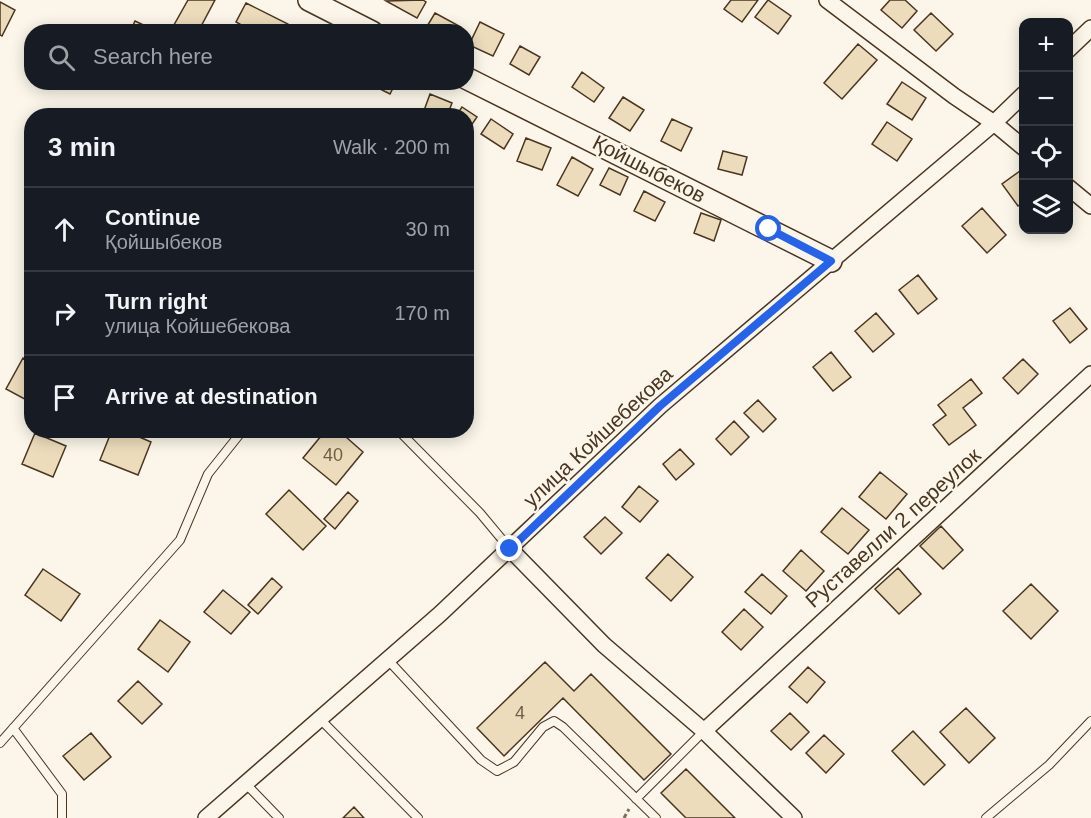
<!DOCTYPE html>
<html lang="en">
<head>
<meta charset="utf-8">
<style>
	body { margin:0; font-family:Helvetica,sans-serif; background:#242831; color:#f1f3f6 }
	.controls { position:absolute; right:18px; top:18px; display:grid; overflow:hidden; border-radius:12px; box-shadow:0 3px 15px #0003 }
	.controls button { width:54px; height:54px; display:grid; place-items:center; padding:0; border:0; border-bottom:2px solid #363941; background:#171b24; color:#f1f3f6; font:30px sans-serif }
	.stop { position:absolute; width:18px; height:18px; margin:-14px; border:4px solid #2563eb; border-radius:50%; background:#fff }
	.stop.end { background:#2563eb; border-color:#fff; box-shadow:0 2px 6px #0008 }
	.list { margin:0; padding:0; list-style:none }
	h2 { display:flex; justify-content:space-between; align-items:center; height:78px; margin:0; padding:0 24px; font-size:26px }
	h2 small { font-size:20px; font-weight:400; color:#9ea1a6 }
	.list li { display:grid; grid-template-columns:39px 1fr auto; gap:18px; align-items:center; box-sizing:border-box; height:84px; padding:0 24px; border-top:2px solid #363941 }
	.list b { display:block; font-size:22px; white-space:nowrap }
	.list p { margin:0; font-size:20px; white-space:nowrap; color:#9ea1a6 }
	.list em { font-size:20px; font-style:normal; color:#9ea1a6 }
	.icon { flex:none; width:33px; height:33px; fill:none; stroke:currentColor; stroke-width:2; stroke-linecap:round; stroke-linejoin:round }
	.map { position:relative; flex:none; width:1091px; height:818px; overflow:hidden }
	.search { position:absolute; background:#171b24; box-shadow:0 3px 15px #0003; left:24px; top:24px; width:450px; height:66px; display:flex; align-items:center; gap:15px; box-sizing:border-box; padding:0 21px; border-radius:24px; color:#9ea1a6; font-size:22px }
	.panel { position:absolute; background:#171b24; box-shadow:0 3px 15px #0003; left:24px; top:108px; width:450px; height:330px; border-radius:24px }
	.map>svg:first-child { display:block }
	.building { fill:#ecdcbc; stroke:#4a3520; stroke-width:1.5 }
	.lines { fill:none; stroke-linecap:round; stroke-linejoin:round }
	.lane-casing { stroke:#4a3520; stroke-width:10 }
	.street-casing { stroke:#4a3520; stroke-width:18 }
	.secondary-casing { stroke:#4a3520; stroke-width:24 }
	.path { stroke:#7f6f5c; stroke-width:3; stroke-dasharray:4.5 3; stroke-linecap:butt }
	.lane { stroke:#fbf6e9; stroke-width:8 }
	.street { stroke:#fbf6e9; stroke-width:15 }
	.secondary { stroke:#fbf6e9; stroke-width:21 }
	.route { stroke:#2563eb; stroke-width:8 }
	.labels { text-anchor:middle; stroke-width:4.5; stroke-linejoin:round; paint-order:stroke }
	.number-label { font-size:18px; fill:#725f47 }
	.street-label { font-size:21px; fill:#4a3520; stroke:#fbf6e9 }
</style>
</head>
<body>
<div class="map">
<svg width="1091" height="818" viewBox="0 0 1091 818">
	<rect width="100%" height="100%" fill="#fbf6e9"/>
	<path class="building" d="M188,0H215L198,32H170Z
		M423,0L426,2L417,18L386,1Z
		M731,0H758L742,22L724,9Z
		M768,0L791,16L778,34L755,17Z
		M890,0H905L917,11L902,28L881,10Z
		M0,2L15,10L2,36L0,35Z
		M246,3L288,24L285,32H254L236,22Z
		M435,13L461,27L459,32H432L426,28Z
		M931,13L953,34L936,51L914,30Z
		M135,21L156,31L130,32Z
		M480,22L504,34L493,56L469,45Z
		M858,44L877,60L842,99L824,83Z
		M520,46L540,57L529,75L510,64Z
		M582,72L604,88L594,102L572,87Z
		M366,82H396L390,94Z
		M902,82L926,98L912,120L887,104Z
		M430,94L452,103L447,116H422Z
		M623,97L644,110L630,131L609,118Z
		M462,107L477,117L466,133V116H456Z
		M491,119L513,134L504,149L481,134Z
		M672,119L692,128L681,151L661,141Z
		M887,122L912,139L897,161L872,144Z
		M526,138L551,148L542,170L517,161Z
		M723,151L747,157L742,175L718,169Z
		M572,157L593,169L578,196L557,185Z
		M609,168L628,177L620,195L600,185Z
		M1024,168V202L1018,206L1002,184Z
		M644,191L665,202L655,221L634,211Z
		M982,208L1006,235L987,253L962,226Z
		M701,213L721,220L714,241L694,233Z
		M918,275L937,299L918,314L899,290Z
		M1070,308L1087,329L1070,343L1053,321Z
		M876,313L894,334L873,352L855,331Z
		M831,352L851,377L833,391L813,367Z
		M23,358L32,363V403L6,389Z
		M1023,359L1038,374L1018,394L1003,378Z
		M971,379L982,393L963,408L976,425L949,445L933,425L946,415L938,405Z
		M758,400L776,419L763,432L744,413Z
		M734,421L749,437L731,455L716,439Z
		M112,430H123L151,442L138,475L100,460Z
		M326,430H338L363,452L336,485L303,458Z
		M35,433L66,446L53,477L22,464Z
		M680,449L694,464L676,480L663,464Z
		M880,472L907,494L886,519L859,497Z
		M639,486L658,501L640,522L622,507Z
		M289,490L326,526L303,550L266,514Z
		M348,492L358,501L335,529L324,519Z
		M842,508L869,530L848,554L821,532Z
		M605,517L622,533L601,554L584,537Z
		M941,526L963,550L943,569L920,546Z
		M801,550L824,571L806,591L783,571Z
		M668,554L693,577L671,601L646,578Z
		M898,568L921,594L899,614L875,589Z
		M43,569L80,594L61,621L25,595Z
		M762,574L787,596L771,614L745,592Z
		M272,578L282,587L258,614L248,605Z
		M1031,584L1058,611L1031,639L1003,611Z
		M223,590L250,612L231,634L204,612Z
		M744,609L763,627L741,650L722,632Z
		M160,620L190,642L168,672L138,649Z
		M545,662L574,691L591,674L671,754L644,780L563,698L504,756L477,728Z
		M808,667L825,682L807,703L789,687Z
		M138,681L162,704L142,724L118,701Z
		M966,708L995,738L969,763L940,732Z
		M790,713L809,732L791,750L771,731Z
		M913,731L945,765L924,785L892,751Z
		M91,733L111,757L84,780L63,756Z
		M824,735L844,754L826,773L806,753Z
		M686,769L735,818H686L661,793Z
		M354,807L364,818H343Z"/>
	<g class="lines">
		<defs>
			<path id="lane" d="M398,430L480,513L510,549
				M388,660L481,760L497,771L514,762L543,727L554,721L563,727L656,818
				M320,719L418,818
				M13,728L62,794V818
				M0,743L180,540L208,474L243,430
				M245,783L279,818
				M636,799L704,731
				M986,818L1049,765L1091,721"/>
			<path id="street" d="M827,0L954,96L994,123L1024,148
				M1068,50L1091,28
				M1068,187L1091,206
				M510,549L604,645L704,731L794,818
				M704,731L1091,374
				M206,818L440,614L660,406L994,123L1024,94"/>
			<path id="secondary" d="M309,0L372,32
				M466,78L831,261"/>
		</defs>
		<use href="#lane" class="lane-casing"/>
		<use href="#street" class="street-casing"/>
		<use href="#secondary" class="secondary-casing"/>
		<path class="path" d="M624,818L629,809"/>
		<use href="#lane" class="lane"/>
		<use href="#street" class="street"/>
		<use href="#secondary" class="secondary"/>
	</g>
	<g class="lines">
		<path class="route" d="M510,549L660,406L831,261L769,229"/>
	</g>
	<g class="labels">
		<g class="number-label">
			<text x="333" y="461">40</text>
			<text x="520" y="719">4</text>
		</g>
		<g class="street-label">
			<text transform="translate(649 169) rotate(27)" y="7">Қойшыбеков</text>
			<text transform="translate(598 437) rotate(-43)" y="7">улица Койшебекова</text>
			<text transform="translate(893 528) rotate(-42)" y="7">Руставелли 2 переулок</text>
		</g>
	</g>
</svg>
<div class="controls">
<button>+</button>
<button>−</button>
<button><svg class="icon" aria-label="locate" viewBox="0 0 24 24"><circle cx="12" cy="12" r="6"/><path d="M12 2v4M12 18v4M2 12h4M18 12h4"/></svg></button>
<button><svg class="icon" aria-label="layers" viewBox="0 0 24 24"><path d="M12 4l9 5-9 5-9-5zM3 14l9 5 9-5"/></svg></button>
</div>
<div class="stop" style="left:769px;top:229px"></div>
<div class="stop end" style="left:510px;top:549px"></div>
<div class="search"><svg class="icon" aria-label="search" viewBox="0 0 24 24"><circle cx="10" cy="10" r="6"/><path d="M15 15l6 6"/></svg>Search here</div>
<section class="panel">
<h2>3 min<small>Walk · 200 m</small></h2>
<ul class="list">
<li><svg class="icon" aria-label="ahead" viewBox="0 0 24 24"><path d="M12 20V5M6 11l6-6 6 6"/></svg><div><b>Continue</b><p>Қойшыбеков</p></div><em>30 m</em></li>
<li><svg class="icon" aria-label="right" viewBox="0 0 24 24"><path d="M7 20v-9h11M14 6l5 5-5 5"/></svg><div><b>Turn right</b><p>улица Койшебекова</p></div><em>170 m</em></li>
<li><svg class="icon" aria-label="arrive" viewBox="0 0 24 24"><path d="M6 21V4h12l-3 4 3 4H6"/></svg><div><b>Arrive at destination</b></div></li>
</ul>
</section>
</div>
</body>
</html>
